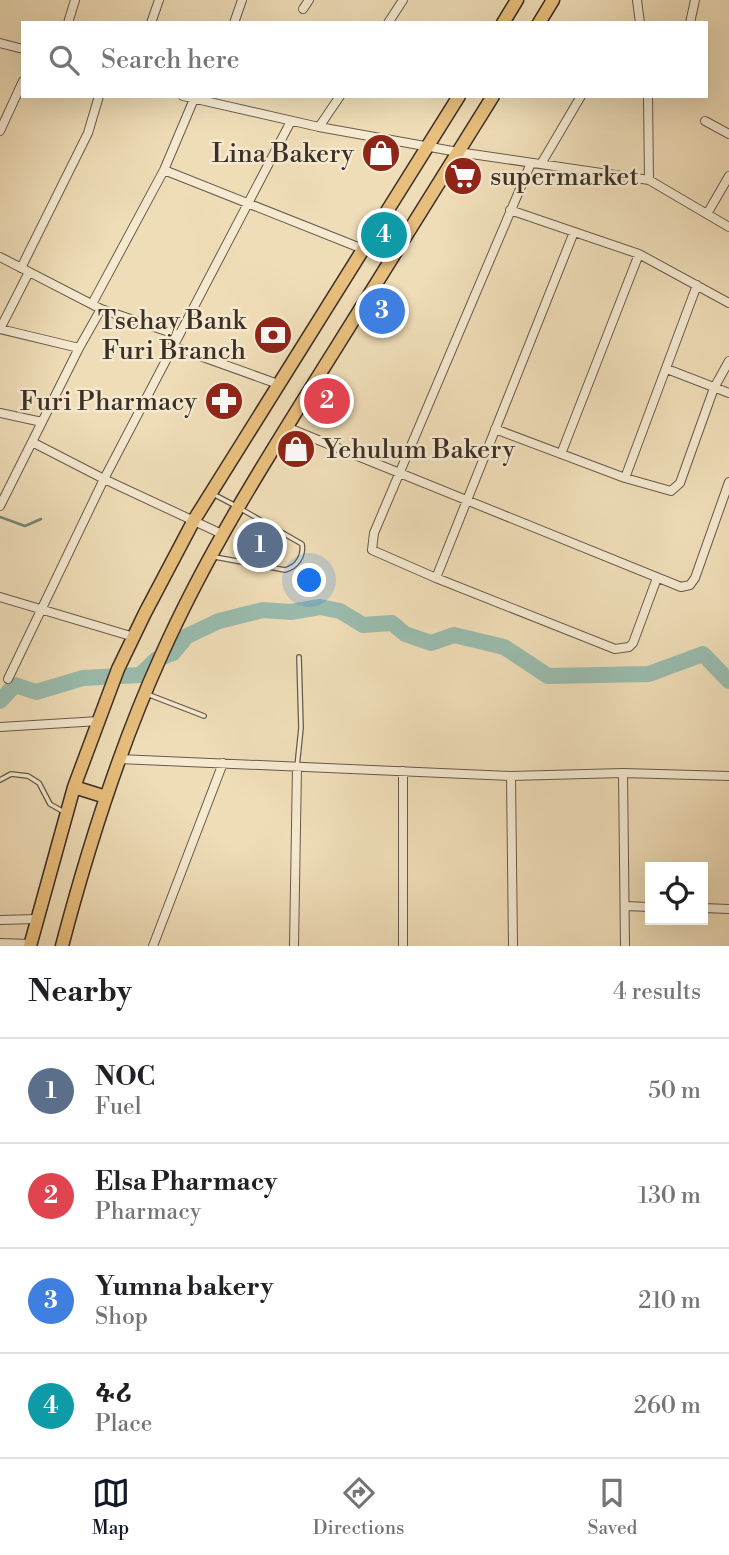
<!DOCTYPE html>
<html lang="en">
<head>
<meta charset="utf-8">
<style>
	body { margin:0; font-family:"Libre Bodoni","Noto Serif Ethiopic",serif; background:#f2f2f2; color:#202124 }
	.controls { position:absolute; right:21px; bottom:21px; display:grid; overflow:hidden; border-radius:0px; box-shadow:0 7px 28px #0002 }
	.controls button { width:63px; height:63px; display:grid; place-items:center; padding:0; border:0; border-bottom:2px solid #e0e0e0; background:#fff; color:#202124; font:35px sans-serif }
	.you { position:absolute; left:310px; top:581px; width:24px; height:24px; margin:-18px; border:5px solid #fff; border-radius:50%; background:#1a73e8; box-shadow:0 0 0 10px #1a73e833 }
	.badge { display:grid; place-items:center; width:46px; height:46px; border-radius:50%; background:#111827; color:#fff; font-size:23px; font-weight:700 }
	.pin { position:absolute; translate:-50% -50%; border:4px solid #fff; box-shadow:0 2px 7px #0006 }
	.list { margin:0; padding:0; list-style:none }
	h2 { display:flex; justify-content:space-between; align-items:center; height:91px; margin:0; padding:0 28px; font-size:30px }
	h2 small { font-size:23px; font-weight:400; color:#757577 }
	.list li { display:grid; grid-template-columns:46px 1fr auto; gap:21px; align-items:center; box-sizing:border-box; height:105px; padding:0 28px; border-top:2px solid #e0e0e0 }
	.list b { display:block; font-size:26px; white-space:nowrap }
	.list p { margin:0; font-size:23px; white-space:nowrap; color:#757577 }
	.list em { font-size:23px; font-style:normal; color:#757577 }
	.icon { flex:none; width:38px; height:38px; fill:none; stroke:currentColor; stroke-width:2; stroke-linecap:round; stroke-linejoin:round }
	.map { position:relative; flex:none; width:729px; height:946px; overflow:hidden }
	.search { position:absolute; background:#fff; box-shadow:0 7px 28px #0002; left:21px; right:21px; top:21px; height:77px; display:flex; align-items:center; gap:18px; box-sizing:border-box; padding:0 24px; border-radius:0px; color:#757577; font-size:26px }
	.sheet { height:511px; background:#fff }
	nav { display:flex; justify-content:space-around; align-items:center; box-sizing:border-box; height:98px; border-top:2px solid #e0e0e0; background:#fff; font-size:19px; color:#757577 }
	nav a { display:grid; justify-items:center; gap:4px }
	nav .on { color:#111827 }
	.map>svg:first-child { display:block }
	.lines { fill:none; stroke-linecap:round; stroke-linejoin:round }
	.stream { stroke:#748478; stroke-width:2.5 }
	.river { stroke:#9abcae; stroke-width:16 }
	.lane-casing { stroke:#695a4b; stroke-width:6 }
	.street-casing { stroke:#695a4b; stroke-width:10 }
	.primary-casing { stroke:#3c2f27; stroke-width:15 }
	.lane { stroke:#f5e9d0; stroke-width:3.5 }
	.street { stroke:#f5e9d0; stroke-width:8 }
	.primary { stroke:#e8be7c; stroke-width:12 }
	.labels { text-anchor:middle; stroke-width:5; stroke-linejoin:round; paint-order:stroke }
	.poi-label { font-size:26px; fill:#3c2f27; stroke:#f5e9d0; text-anchor:end }
</style>
</head>
<body>
<div class="map">
<svg width="729" height="946" viewBox="0 0 729 946">
	<rect width="100%" height="100%" fill="#efddb7"/>
	<filter id="stains"><feTurbulence type="fractalNoise" baseFrequency=".00286" numOctaves="4"/><feColorMatrix values="0 0 0 0 .2 0 0 0 0 .09 0 0 0 0 .02 0 0 0 .5 -.17"/></filter>
	<radialGradient id="worn" r=".72"><stop offset=".6" stop-color="#630" stop-opacity="0"/><stop offset="1" stop-color="#630" stop-opacity=".3"/></radialGradient>
	<g class="lines">
		<path class="stream" d="M0,517L25,526L41,519"/>
		<path class="river" d="M0,701L15,685L36,692L83,678L140,675L157,659L173,653L187,636L219,621L263,610L291,612L320,607L340,611L363,625L392,623L405,634L431,643L454,635L504,647L548,676L649,674L703,654L729,681"/>
		<defs>
			<path id="lane" d="M213,494L234,505
				M215,557L285,570C297,567 304,556 302,544L241,509
				M147,694L204,716
				M297,767L301,728L299,657
				M0,780L11,774L28,776L39,783L50,804L64,812"/>
			<path id="street" d="M637,0L640,23
				M303,9L309,0
				M68,23L75,0
				M151,23L159,0
				M234,23L242,0
				M388,23L403,0
				M690,23L695,0
				M0,43L23,49
				M183,96L319,127L458,152L649,180L729,227
				M648,96L649,180
				M705,121L729,134
				M319,127L340,96
				M0,131L23,81
				M531,163L374,533L372,550L436,578L615,649L629,647L633,643L657,578
				M541,164L581,96
				M164,170L363,249
				M510,210L639,254L729,303
				M707,214L729,176
				M0,257L101,309L178,335
				M21,268L88,133L99,96
				M92,304L164,170L194,99
				M0,329L79,348L0,506
				M0,329L29,272
				M172,346L278,384
				M79,348L101,309
				M667,369L729,393
				M0,413L42,422
				M286,427L681,587L690,585L695,578L729,482
				M495,429L625,478L671,491L680,483L714,388L729,361
				M32,442L104,479L224,535
				M561,454L639,254
				M625,478L697,285
				M436,578L574,232
				M0,597L134,637
				M8,679L104,479L291,121
				M0,727L99,721
				M119,759L511,776L623,773L729,776
				M623,773L625,946
				M511,776L513,946
				M625,906L650,907
				M703,908L729,909
				M0,920L37,919
				M0,943L30,944
				M153,946L223,763
				M294,946L297,767
				M403,946V771"/>
			<path id="primary" d="M503,23L517,0
				M539,23L553,0
				M74,787L106,797
				M30,946L74,787L118,669L145,613L194,520L459,96
				M62,946C88,847 119,749 161,656C209,548 274,447 336,348C389,264 440,180 493,96"/>
		</defs>
		<use href="#lane" class="lane-casing"/>
		<use href="#street" class="street-casing"/>
		<use href="#primary" class="primary-casing"/>
		<use href="#lane" class="lane"/>
		<use href="#street" class="street"/>
		<use href="#primary" class="primary"/>
	</g>
	<defs>
		<symbol id="shop-disc" viewBox="-11 -11 22 22"><circle r="9.5" fill="#8f2418" stroke="#f5e9d0"/><path d="M-5-2.5h2.3a2.7 3.5 0 0 1 5.4 0H5L5.5 6h-11ZM-1.5-2.5h3a1.5 2.3 0 0 0-3 0Z" fill="#fff"/></symbol>
		<symbol id="supermarket-disc" viewBox="-11 -11 22 22"><circle r="9.5" fill="#8f2418" stroke="#f5e9d0"/><path d="M-6-5.5h2.5l.6 2H6L4.5 2H-2.5L-4.4-4H-6ZM-1.5 3.2a1.3 1.3 0 1 0 .1 0ZM3 3.2a1.3 1.3 0 1 0 .1 0Z" fill="#fff"/></symbol>
		<symbol id="bank-disc" viewBox="-11 -11 22 22"><circle r="9.5" fill="#8f2418" stroke="#f5e9d0"/><path d="M-6-4H6V4H-6ZM0-2.3a2.3 2.3 0 1 0 0 4.6a2.3 2.3 0 1 0 0-4.6Z" fill="#fff"/></symbol>
		<symbol id="pharmacy-disc" viewBox="-11 -11 22 22"><circle r="9.5" fill="#8f2418" stroke="#f5e9d0"/><path d="M-2-6h4v4h4v4h-4v4h-4v-4h-4v-4h4Z" fill="#fff"/></symbol>
	</defs>
	<g fill-rule="evenodd">
		<use href="#shop-disc" x="359" y="131" width="44" height="44"/>
		<use href="#supermarket-disc" x="441" y="154" width="44" height="44"/>
		<use href="#bank-disc" x="251" y="313" width="44" height="44"/>
		<use href="#pharmacy-disc" x="202" y="379" width="44" height="44"/>
		<use href="#shop-disc" x="274" y="427" width="44" height="44"/>
	</g>
	<g class="labels">
		<g class="poi-label">
			<text x="354" y="162">Lina Bakery</text>
			<text x="490" y="185" text-anchor="start">supermarket</text>
			<text x="246" y="329">Tsehay Bank<tspan x="246" dy="30">Furi Branch</tspan></text>
			<text x="197" y="410">Furi Pharmacy</text>
			<text x="323" y="458" text-anchor="start">Yehulum Bakery</text>
		</g>
	</g>
	<rect width="100%" height="100%" filter="url(#stains)"/>
	<rect width="100%" height="100%" fill="url(#worn)"/>
</svg>
<div class="controls">
<button><svg class="icon" aria-label="locate" viewBox="0 0 24 24"><circle cx="12" cy="12" r="6"/><path d="M12 2v4M12 18v4M2 12h4M18 12h4"/></svg></button>
</div>
<div class="you"></div>
<div class="pin badge" style="left:260px;top:545px;background:#5c6f8a">1</div>
<div class="pin badge" style="left:327px;top:401px;background:#e0444e">2</div>
<div class="pin badge" style="left:382px;top:311px;background:#3f7fe0">3</div>
<div class="pin badge" style="left:384px;top:235px;background:#0f9aa8">4</div>
<div class="search"><svg class="icon" aria-label="search" viewBox="0 0 24 24"><circle cx="10" cy="10" r="6"/><path d="M15 15l6 6"/></svg>Search here</div>
</div>
<section class="sheet">
<h2>Nearby<small>4 results</small></h2>
<ul class="list">
<li><span class="badge" style="background:#5c6f8a">1</span><div><b>NOC</b><p>Fuel</p></div><em>50 m</em></li>
<li><span class="badge" style="background:#e0444e">2</span><div><b>Elsa Pharmacy</b><p>Pharmacy</p></div><em>130 m</em></li>
<li><span class="badge" style="background:#3f7fe0">3</span><div><b>Yumna bakery</b><p>Shop</p></div><em>210 m</em></li>
<li><span class="badge" style="background:#0f9aa8">4</span><div><b>ፉሪ</b><p>Place</p></div><em>260 m</em></li>
</ul>
</section>
<nav>
<a class="on"><svg class="icon" aria-label="map" viewBox="0 0 24 24"><path d="M3 6l6-2 6 2 6-2v14l-6 2-6-2-6 2zM9 4v14M15 6v14"/></svg>Map</a>
<a><svg class="icon" aria-label="directions" viewBox="0 0 24 24"><path d="M12 3l9 9-9 9-9-9zM9 14v-3h6M13 9l2 2-2 2"/></svg>Directions</a>
<a><svg class="icon" aria-label="saved" viewBox="0 0 24 24"><path d="M7 4h10v16l-5-4-5 4z"/></svg>Saved</a>
</nav>
</body>
</html>
